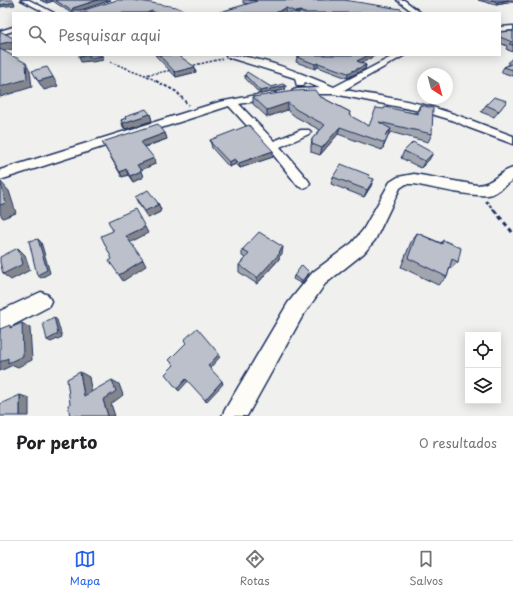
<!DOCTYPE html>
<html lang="pt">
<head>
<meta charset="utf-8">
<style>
	body { margin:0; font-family:"Playpen Sans",sans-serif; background:#f6f6f6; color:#202124 }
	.controls { position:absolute; right:12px; bottom:12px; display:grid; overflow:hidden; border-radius:0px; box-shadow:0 2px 10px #0003 }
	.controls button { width:36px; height:36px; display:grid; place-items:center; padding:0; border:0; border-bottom:1px solid #e0e0e0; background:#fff; color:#202124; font:20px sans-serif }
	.compass { position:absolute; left:417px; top:68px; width:36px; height:36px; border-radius:50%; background:#fff; box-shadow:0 2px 10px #0003; rotate:144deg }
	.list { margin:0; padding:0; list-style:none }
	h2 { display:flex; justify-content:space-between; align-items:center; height:52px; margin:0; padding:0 16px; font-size:17px }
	h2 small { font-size:13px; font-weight:400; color:#757577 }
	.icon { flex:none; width:22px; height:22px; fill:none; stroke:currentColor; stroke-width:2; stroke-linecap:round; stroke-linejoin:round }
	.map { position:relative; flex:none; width:513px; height:416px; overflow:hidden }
	.search { position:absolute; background:#fff; box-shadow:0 2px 10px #0003; left:12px; right:12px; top:12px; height:44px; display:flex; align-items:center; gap:10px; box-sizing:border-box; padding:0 14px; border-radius:0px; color:#757577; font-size:15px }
	.sheet { height:124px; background:#fff }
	nav { display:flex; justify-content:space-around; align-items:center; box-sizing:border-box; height:56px; border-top:1px solid #e0e0e0; background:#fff; font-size:11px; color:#757577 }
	nav a { display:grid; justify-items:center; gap:2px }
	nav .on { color:#2563eb }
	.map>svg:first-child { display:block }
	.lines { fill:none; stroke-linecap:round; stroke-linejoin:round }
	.minor-casing { stroke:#1b2f5e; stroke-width:3 }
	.path-far2 { stroke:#1b2f5e; stroke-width:1.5; stroke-dasharray:2.5 1.5; stroke-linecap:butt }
	.path-far1 { stroke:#1b2f5e; stroke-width:2; stroke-dasharray:3 2; stroke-linecap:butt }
	.path { stroke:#1b2f5e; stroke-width:3; stroke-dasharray:4.5 3.5; stroke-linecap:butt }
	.minor { fill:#fdfcf7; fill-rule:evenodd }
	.wall { fill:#a1a5ae; stroke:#1b2f5e }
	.shaded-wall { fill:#83868d; stroke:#1b2f5e }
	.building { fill:#bbc0ca; stroke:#1b2f5e }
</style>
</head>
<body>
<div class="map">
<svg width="513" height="416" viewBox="0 0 513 416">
	<rect width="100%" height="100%" fill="#f0f0ee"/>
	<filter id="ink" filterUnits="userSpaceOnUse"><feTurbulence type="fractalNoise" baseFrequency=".025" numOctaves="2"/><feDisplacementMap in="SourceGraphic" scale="8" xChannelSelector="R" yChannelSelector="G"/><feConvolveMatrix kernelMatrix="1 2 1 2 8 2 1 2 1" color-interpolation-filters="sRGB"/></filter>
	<g filter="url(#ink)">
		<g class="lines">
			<defs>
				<path id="minor" d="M21,0H29L54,13H46Z
					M397,0H404L421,13H414Z
					M513,26V30L500,31V27Z
					M13,27V31L0,35V31Z
					M226,55C258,55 303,74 334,87L395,55H405L344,90C373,95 403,99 432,107C459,115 486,126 513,136V144L467,127L455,121L425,112L334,94H293L292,92L293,90L297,89L320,88L305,82L303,86H297L295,78L227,57Z
					M273,92L278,95L277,97L239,104L274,141L301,130H309L311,132L309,134L280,147L308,180L310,183L308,186L303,188L298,186L272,153L229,106L0,180V170L219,102Z
					M513,168V180C506,184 499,191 492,194C479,199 430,187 414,184H406L400,188L375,240L364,253L325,284L302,317L247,416H222L226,408L288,303L313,272L352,243L363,230L390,182L398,177L414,174L477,185C491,185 499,172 513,168Z
					M41,292L48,295L51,301L48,307L0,332V311Z"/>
			</defs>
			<use href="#minor" class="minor-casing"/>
			<path class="path-far2" d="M110,62L145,75L173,70
				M190,66L222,59
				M147,76L158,82"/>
			<path class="path-far1" d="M156,81L177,92L188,105
				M486,201L495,211"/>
			<path class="path" d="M494,210L513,233"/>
			<use href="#minor" class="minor"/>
		</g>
		<path class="wall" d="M40,0H111L78,10H84L135,0L190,13H71L53,1L47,3Z
			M243,0H344L405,13H288L286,12L284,13H217L249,4L243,3Z
			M478,0H513V2L496,5Z
			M513,31V52L508,50H509L506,49L507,46L500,43V32Z
			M155,55H178L196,72L176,77Z
			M297,55H376L361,63L366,65L365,69L347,78L318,67L315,69L296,62L297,57L299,56Z
			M513,57V76L501,72L504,67L509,65L508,63L512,58Z
			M245,75L271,87L286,86L285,90L260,94L245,78Z
			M319,96L350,112L349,116L369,126L384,109L416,113L420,105L432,134L428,142L390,132L382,150L338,134L320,155L311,152V146L312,139L320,130L296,117L287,110L267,117L253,104V97Z
			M507,101L494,117L481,112L486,105Z
			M150,114L152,121L125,129L123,127L121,120L126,118L125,116Z
			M165,133L167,139L145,147L155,164L140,170L143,177L133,182L128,175L122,177L102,142Z
			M210,140L273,151V157L240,168L236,164L229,167L212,148Z
			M404,151L429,160L421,168L401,158Z
			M333,177H369L371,186L364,197L331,184Z
			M135,197L158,203L161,210L160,211V212L148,218L138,203Z
			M417,233L441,243L443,240L458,262L449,270L447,277L438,285L401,267L411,242Z
			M242,250L282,254L279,257V259L257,284L239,272V265L245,258L242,256Z
			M309,272L308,275L302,284L293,279L294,276Z"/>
		<path class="shaded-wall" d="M46,0H52L53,1L47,3Z
			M98,0H111L75,12L72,10L73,8Z
			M509,0H513V2L496,5L497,2Z
			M14,2L15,5L0,7V5Z
			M286,8V12L284,13H275Z
			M300,11V13H296V12Z
			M13,41V49L0,52V44Z
			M369,55H376L356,66L357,61Z
			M90,56H102L104,60L92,62L91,61L81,62L79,57Z
			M26,63L30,71L32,87L0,97V87Z
			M318,63V67L315,69V64Z
			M366,65L365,69L347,78L348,73Z
			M195,67L196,72L176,77L175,72Z
			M53,77L58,86L44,90L38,81Z
			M286,86L285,90L260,94V91Z
			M288,103L287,110L267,117V110Z
			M150,114L152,121L125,129L123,123Z
			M340,127L338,134L320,155L322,148Z
			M391,129L388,136L387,137L382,150L385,143V135Z
			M165,133L167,139L143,147L141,142Z
			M273,151V157L240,168L239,163Z
			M433,153L429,160L421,168L425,161Z
			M154,158L155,164L139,171L137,165Z
			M235,159L236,164L229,167V162Z
			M126,169L128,175L122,177L120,172Z
			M141,171L143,177L133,182L130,176Z
			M374,179L371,186L364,197L367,190Z
			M0,181L9,191L16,213L3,218L0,214Z
			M158,203L161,210L160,211V212L148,218L145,211Z
			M145,227L148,233L129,243L126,236Z
			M38,239L41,242L50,273L41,278L37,275Z
			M283,247L282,254L279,257V259L257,284V278Z
			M18,248L25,255L30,270L11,280L3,274Z
			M143,260L146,266L123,281L119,275Z
			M309,272L308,275L302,284V281Z
			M54,317L57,320L62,337L51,342L47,340Z
			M22,323L30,328L32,360L18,367L13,365L0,371V362Z
			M219,354L220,357L209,369L208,366Z
			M80,372L89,377L93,400L84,396Z
			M186,379L188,381L179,391L177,389Z
			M112,380L119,384L123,395L111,404L115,416H108L103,400Z
			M222,381L223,384L206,402L205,400Z
			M20,395L29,398V416H20Z"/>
		<path class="building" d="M0,0H13L14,2L0,5Z
			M55,0H98L73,8L72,10H84L117,0H133L176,7L190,13H156L152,11L147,13H74H75Z
			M249,0H344L401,9L405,13H304L300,11L296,12L286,8L275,13H217L257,1Z
			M491,0H509L497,2Z
			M0,31L13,38V41L0,44Z
			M513,31V46L512,45H513L509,44L512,42L500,37V32Z
			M0,49L26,63L27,79L0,87Z
			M79,55H102V56L90,58V56L79,57Z
			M159,55H178L195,67L175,72Z
			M302,55H369L357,61L366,65L348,73L318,63L315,64L297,57Z
			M513,63V70L504,67Z
			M47,67L53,77L38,81L32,71Z
			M247,72L271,87L283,84L286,86L260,91L245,75Z
			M315,90L319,96L350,112L349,115L369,126L376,108L384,109L385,107L418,114L420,105L433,108L432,134L379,122L391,129L385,135L388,136L385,143L340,127L322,148L312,144V139L325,125L297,110L288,103L267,110L253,97L294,91Z
			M494,97L507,101L499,111L486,105Z
			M146,109L150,114L123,123L121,120L127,118L125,116Z
			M158,124L165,133L141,142L154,158L137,165L141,171L130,176L126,169L120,172L102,142Z
			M249,125L273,151L239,163L235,159L229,162L211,143L212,142L210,140Z
			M413,142L433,153L425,161L404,151Z
			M341,164L369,175L368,177L374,179L367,190L333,177Z
			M0,181L6,203L0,205Z
			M148,190L158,203L157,204L158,205L145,211L135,197Z
			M135,209L145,227L126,236L143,260L119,275L109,261L112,259L101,236L113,231L108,221Z
			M259,232L283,247L279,252L280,253L257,278L239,265L249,254L242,250Z
			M417,233L442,244L443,240L461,248L458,262L452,259L447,277L408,258Z
			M38,239L47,270L37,275L29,241Z
			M18,248L23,264L3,274L0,262V257Z
			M302,265L309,272L302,281L294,276Z
			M54,317L58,334L47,340L43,323Z
			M22,323L23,356L8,363V358L0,362V329L10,325V328Z
			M197,328L219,354L208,366L222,381L205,400L186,379L177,389L165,374L174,365L169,360L186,343L184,340Z
			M80,372L84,396L112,380L116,391L103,400L108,416H70L68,405L70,404L67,379Z
			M20,395V416H0V404Z"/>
	</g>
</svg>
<div class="controls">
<button><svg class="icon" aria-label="locate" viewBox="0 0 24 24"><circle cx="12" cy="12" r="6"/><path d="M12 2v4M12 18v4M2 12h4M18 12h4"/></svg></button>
<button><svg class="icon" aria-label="layers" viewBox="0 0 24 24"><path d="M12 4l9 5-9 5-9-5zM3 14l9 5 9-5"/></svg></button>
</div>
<svg class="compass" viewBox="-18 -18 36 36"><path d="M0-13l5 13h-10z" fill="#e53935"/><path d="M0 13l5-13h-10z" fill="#757577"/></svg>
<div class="search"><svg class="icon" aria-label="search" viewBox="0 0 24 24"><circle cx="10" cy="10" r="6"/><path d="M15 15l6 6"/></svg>Pesquisar aqui</div>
</div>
<section class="sheet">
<h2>Por perto<small>0 resultados</small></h2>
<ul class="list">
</ul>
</section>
<nav>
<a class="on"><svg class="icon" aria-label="map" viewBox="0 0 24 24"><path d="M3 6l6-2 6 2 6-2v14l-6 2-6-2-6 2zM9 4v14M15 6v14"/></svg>Mapa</a>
<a><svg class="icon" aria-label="directions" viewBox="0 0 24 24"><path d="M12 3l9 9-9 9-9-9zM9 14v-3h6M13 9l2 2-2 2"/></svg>Rotas</a>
<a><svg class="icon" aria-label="saved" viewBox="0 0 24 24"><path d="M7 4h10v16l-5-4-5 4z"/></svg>Salvos</a>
</nav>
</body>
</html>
